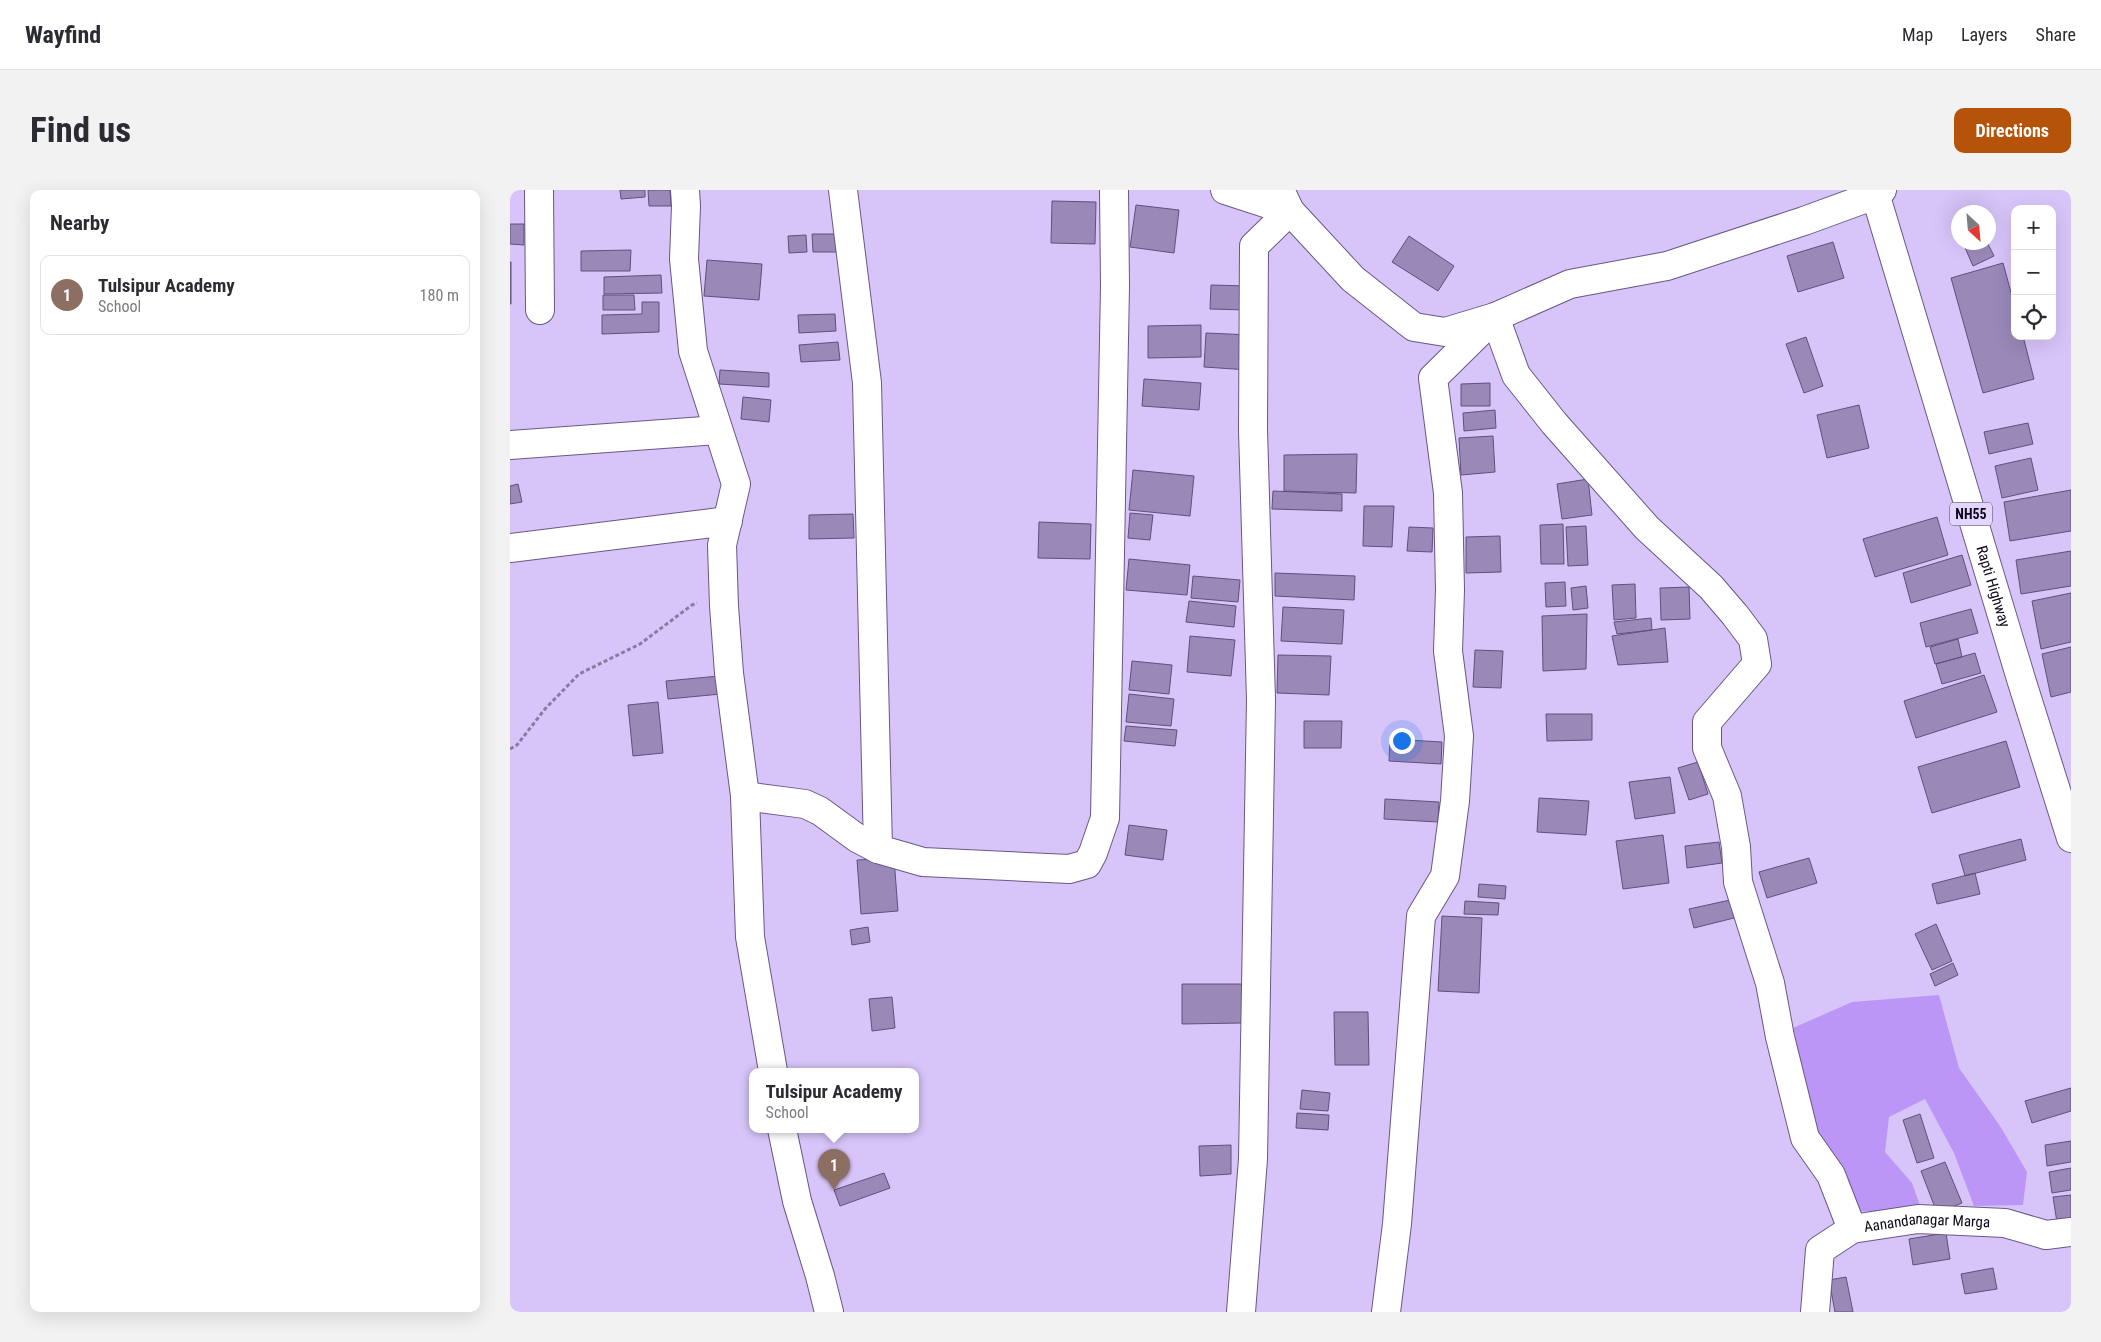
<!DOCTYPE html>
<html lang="en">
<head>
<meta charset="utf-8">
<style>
	body { margin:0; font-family:"Roboto Condensed",sans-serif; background:#f2f2f3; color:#2b2b33 }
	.controls { position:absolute; right:15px; top:15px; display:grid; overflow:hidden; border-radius:10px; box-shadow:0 5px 20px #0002 }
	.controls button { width:45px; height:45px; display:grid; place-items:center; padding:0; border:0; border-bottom:1px solid #e1e1e2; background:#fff; color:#2b2b33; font:25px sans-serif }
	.compass { position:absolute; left:1441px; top:15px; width:45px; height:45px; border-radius:50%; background:#fff; box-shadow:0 5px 20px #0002; rotate:154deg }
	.you { position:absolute; left:891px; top:550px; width:18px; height:18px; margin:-12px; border:4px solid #fff; border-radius:50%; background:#1a73e8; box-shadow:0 0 0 8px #1a73e833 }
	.badge { display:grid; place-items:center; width:32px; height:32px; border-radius:50%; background:#b45309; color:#fff; font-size:16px; font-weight:700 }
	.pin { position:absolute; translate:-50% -41px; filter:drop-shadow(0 1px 2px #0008) }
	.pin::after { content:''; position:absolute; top:26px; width:18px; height:15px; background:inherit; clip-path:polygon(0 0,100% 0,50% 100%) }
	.popup { position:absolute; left:239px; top:878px; width:170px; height:65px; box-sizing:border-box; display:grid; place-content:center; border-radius:10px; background:#fff; filter:drop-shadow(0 1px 4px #0005); font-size:16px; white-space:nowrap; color:#7c7c81 }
	.popup b { font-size:19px; color:#2b2b33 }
	.popup::after { content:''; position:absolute; left:50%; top:100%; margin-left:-10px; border:10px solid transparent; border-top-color:#fff }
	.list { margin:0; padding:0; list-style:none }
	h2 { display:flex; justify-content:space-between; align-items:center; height:65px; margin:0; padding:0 20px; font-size:21px }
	h2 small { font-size:16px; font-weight:400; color:#7c7c81 }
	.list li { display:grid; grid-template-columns:32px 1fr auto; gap:15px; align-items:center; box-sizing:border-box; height:80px; margin:0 10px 10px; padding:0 10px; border:1px solid #e1e1e2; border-radius:10px }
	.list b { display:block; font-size:19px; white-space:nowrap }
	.list p { margin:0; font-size:16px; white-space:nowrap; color:#7c7c81 }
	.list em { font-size:16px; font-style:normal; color:#7c7c81 }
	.icon { flex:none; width:28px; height:28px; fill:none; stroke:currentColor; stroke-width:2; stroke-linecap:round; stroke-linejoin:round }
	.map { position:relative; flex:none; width:1561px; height:1122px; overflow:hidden; border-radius:10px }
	header { display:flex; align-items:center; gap:30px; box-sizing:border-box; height:70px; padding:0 25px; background:#fff; border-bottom:1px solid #e1e1e2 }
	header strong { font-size:24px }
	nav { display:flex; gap:28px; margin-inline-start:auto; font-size:18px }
	.intro { display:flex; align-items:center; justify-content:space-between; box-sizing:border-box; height:120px; padding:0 30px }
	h1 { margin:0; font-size:35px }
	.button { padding:12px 22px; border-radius:10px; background:#b45309; color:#fff; font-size:18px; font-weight:700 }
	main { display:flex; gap:30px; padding:0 30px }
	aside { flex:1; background:#fff; border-radius:10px; box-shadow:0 5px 20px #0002 }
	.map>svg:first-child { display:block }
	.green { fill:#bb96f7 }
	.building { fill:#9988b8; stroke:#60507c }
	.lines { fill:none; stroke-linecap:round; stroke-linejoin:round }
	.minor-casing { stroke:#685885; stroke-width:30 }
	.primary-casing { stroke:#685885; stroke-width:30 }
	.path { stroke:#887ba1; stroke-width:3; stroke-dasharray:4 2.5; stroke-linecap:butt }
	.minor { stroke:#fff; stroke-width:28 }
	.primary { stroke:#fff; stroke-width:28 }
	.labels { text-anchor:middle; stroke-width:5; stroke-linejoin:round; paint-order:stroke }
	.shield { fill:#e3d5fe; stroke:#4e455d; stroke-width:1 }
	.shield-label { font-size:14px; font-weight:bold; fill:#0e0718 }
	.street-label { font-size:15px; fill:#0e0718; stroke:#e3d5fe }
</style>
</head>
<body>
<header>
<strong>Wayfind</strong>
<nav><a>Map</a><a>Layers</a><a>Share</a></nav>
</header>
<div class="intro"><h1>Find us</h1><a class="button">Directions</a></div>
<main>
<aside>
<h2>Nearby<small></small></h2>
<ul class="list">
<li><span class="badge" style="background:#8d6e63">1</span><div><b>Tulsipur Academy</b><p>School</p></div><em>180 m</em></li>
</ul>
</aside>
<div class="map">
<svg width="1561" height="1122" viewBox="0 0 1561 1122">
	<rect width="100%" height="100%" fill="#d7c5f9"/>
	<path class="green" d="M1429,805L1449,878L1490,936L1517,982L1513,1015L1464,1016L1444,963L1415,909L1379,927L1375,962L1402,993L1413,1024L1350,1021L1302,931L1283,838L1342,812Z"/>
	<path class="building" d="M110,0H135V7L111,9Z
		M138,0H160L161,16H139Z
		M542,11L586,12L585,54L541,53Z
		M626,15L669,20L664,63L620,57Z
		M0,34H14V55L0,54Z
		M302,44H327V62H303Z
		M296,45L297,62L279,63L278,46Z
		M899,46L944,76L928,101L882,72Z
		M1323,52L1334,88L1288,102L1277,66Z
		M1477,52L1484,66L1463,76L1453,53Z
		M121,60L120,81H71V61Z
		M197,70L252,74L249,110L194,106Z
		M0,72H1V114H0Z
		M1493,73L1505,117V146H1513L1524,189L1473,203L1441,88Z
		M151,85L152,103L94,104V87Z
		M701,95L738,96L737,120L700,119Z
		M93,105H124L125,120H93Z
		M132,112H149V142L92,144V125L132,124Z
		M325,124L326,141L289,143L288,125Z
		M691,135V167L638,168V136Z
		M696,143L741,145L739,180L694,177Z
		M1296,147L1313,196L1294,203L1276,154Z
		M328,152L330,170L291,172L289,155Z
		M210,180L259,183V197L209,194Z
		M634,189L691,193L689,220L632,216Z
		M980,193V216H951V194Z
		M233,207L261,210L259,232L231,229Z
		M1349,215L1359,258L1317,268L1307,225Z
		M985,220L986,238L954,241L953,223Z
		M1518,233L1523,254L1479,264L1474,242Z
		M983,246L985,282L951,285L949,248Z
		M847,264L846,303L774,301V265Z
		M1521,268L1528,300L1492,308L1485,276Z
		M623,280L684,286L680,326L619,320Z
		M1078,289L1082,325L1052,329L1047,294Z
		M8,294L12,312L0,314V296Z
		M1561,300V341L1500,351L1494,312Z
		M763,301L832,304V321L762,319Z
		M854,316H884L882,357L853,356Z
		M620,323L643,325L640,350L618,348Z
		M343,324L344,348L299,349V325Z
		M1427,327L1438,365L1365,387L1353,349Z
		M529,332L581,334L580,369L528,368Z
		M1053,334L1054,374H1031L1030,335Z
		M1076,336L1078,375L1058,376L1056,337Z
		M899,337L923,338L922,362L897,361Z
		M990,346L991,382L956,383V347Z
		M1561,361V396L1511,404L1506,370Z
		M1452,365L1461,395L1401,413L1393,383Z
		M619,369L680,375L677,405L616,400Z
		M765,383L845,386L844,410L765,406Z
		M683,386L730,390L728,412L681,408Z
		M1055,392L1056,416L1036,417L1035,393Z
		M1125,394L1126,428L1104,430L1102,395Z
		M1076,396L1078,418L1063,420L1061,398Z
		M1179,397L1180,429L1151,430L1150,398Z
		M1561,403V452L1531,459L1522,411Z
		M679,411L726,416L724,437L676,432Z
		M773,417L834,420L832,454L771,451Z
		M1461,419L1468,443L1416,457L1410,433Z
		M1077,424L1076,479L1033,481L1032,426Z
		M1141,428L1142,440L1107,444L1104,432Z
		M1155,438L1158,472L1108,475L1102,446Z
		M680,446L725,450L721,486L677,482Z
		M1448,449L1452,467L1425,474L1420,457Z
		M1561,457V502L1541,507L1532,464Z
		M965,460L993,461L991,498L963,497Z
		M1465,463L1471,483L1432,494L1426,474Z
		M768,465L821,466L819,505L767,503Z
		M622,471L662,475L659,504L619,500Z
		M1474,485L1487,522L1406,548L1394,511Z
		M209,486L211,504L158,509L156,491Z
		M619,504L664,509L661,536L616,532Z
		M148,512L153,563L123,566L118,515Z
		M1036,524H1082V550L1037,551Z
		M794,531H832L831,558H794Z
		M616,536L667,540L665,556L614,551Z
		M880,549L932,552L931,574L879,571Z
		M1496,551L1510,597L1422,623L1408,577Z
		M1188,572L1198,604L1179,610L1168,578Z
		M1160,587L1165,623L1125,629L1119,592Z
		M1029,608L1079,611L1076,645L1027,642Z
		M875,609L929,612L928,632L874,629Z
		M619,635L657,640L653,670L615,665Z
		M1153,645L1159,693L1113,699L1106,651Z
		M1511,649L1516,670L1455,686L1449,665Z
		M1209,652L1212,673L1177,678L1175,656Z
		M384,668L388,721L351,724L347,670Z
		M1299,668L1307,693L1257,708L1249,682Z
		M1465,683L1470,704L1427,714L1422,694Z
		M969,694L996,696L995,709L968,707Z
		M1220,710L1224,728L1184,738L1179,719Z
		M955,711L989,713L988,725L954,724Z
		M932,726L972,728L969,803L928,801Z
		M1426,734L1442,771L1422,780L1405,744Z
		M358,737L360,752L342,755L340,740Z
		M1443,773L1448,785L1425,796L1420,784Z
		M672,794H732V833L672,834Z
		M382,807L385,838L362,841L359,809Z
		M824,822H858L859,875H825Z
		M1561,898V921L1522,933L1515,911Z
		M792,900L820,903L818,921L790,919Z
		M787,923L819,925L818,940L786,938Z
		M1410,924L1424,968L1407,973L1393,930Z
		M1561,951V972L1537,976L1535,955Z
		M721,955V984L690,986L689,956Z
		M1435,972L1452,1013L1427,1023L1411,981Z
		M1561,978V1000L1542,1003L1539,982Z
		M374,983L380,998L330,1016L324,1000Z
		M1561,1005V1037L1548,1039L1543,1007Z
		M1436,1043L1440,1069L1403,1075L1399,1049Z
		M1483,1078L1487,1099L1455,1104L1451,1084Z
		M1336,1087L1343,1122H1325L1319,1090Z"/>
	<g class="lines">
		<defs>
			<g id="minor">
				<path d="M29,0L30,120"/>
				<path d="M175,0L176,16L174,69L183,161L226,294L212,355L214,416L219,483L235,606L240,747L263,881"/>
				<path d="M333,0L357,193L368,659"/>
				<path d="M715,0L780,21L744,56L743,240L751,509L743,969L731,1122"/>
				<path d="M772,4L780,21L843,89L904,137L935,142L985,127L1060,94L1157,76L1294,31L1365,5L1372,0"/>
				<path d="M0,255L208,240"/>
				<path d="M0,358L218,331"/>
				<path d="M235,606L295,614L310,621L347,648L368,659L413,672L559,679L577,674L583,663L595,628L605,96L604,0"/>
				<path d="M272,939L287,1011L310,1086L319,1122"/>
				<path d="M876,1122L887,1034L911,726L935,686L945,611L949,546L938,461L940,400L938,303L923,188L985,127L1006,185L1044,233L1137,338L1201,397L1225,425L1243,449L1247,474L1197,532V558L1217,606L1226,657L1228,692L1260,793L1270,847L1295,948L1321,985L1342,1039"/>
				<path id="s1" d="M1305,1122L1310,1060L1342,1039L1408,1029L1495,1033L1536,1045L1561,1042"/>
			</g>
			<g id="primary">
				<path id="s2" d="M1364,0L1511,489L1561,648"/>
			</g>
		</defs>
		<use href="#minor" class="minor-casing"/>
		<use href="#primary" class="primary-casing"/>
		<path class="path" d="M0,559L7,555L35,519L69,484L130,454L182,415L187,413"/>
		<use href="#minor" class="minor"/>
		<use href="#primary" class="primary"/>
	</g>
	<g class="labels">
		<rect class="shield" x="1440" y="312.5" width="42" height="23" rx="4"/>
		<g class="shield-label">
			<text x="1461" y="329">NH55</text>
		</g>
		<g class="street-label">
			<text dy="5" stroke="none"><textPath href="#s2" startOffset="414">Rapti Highway</textPath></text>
			<text dy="5" stroke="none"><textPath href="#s1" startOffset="176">Aanandanagar Marga</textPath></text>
		</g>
	</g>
</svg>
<div class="controls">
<button>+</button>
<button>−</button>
<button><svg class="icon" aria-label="locate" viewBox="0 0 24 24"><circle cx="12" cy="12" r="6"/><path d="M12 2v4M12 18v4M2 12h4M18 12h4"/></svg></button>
</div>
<svg class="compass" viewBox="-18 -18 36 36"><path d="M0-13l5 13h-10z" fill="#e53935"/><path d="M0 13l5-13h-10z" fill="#7c7c81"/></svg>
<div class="you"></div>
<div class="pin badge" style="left:324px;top:1000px;background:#8d6e63">1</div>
<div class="popup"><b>Tulsipur Academy</b>School</div>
</div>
</main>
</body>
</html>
